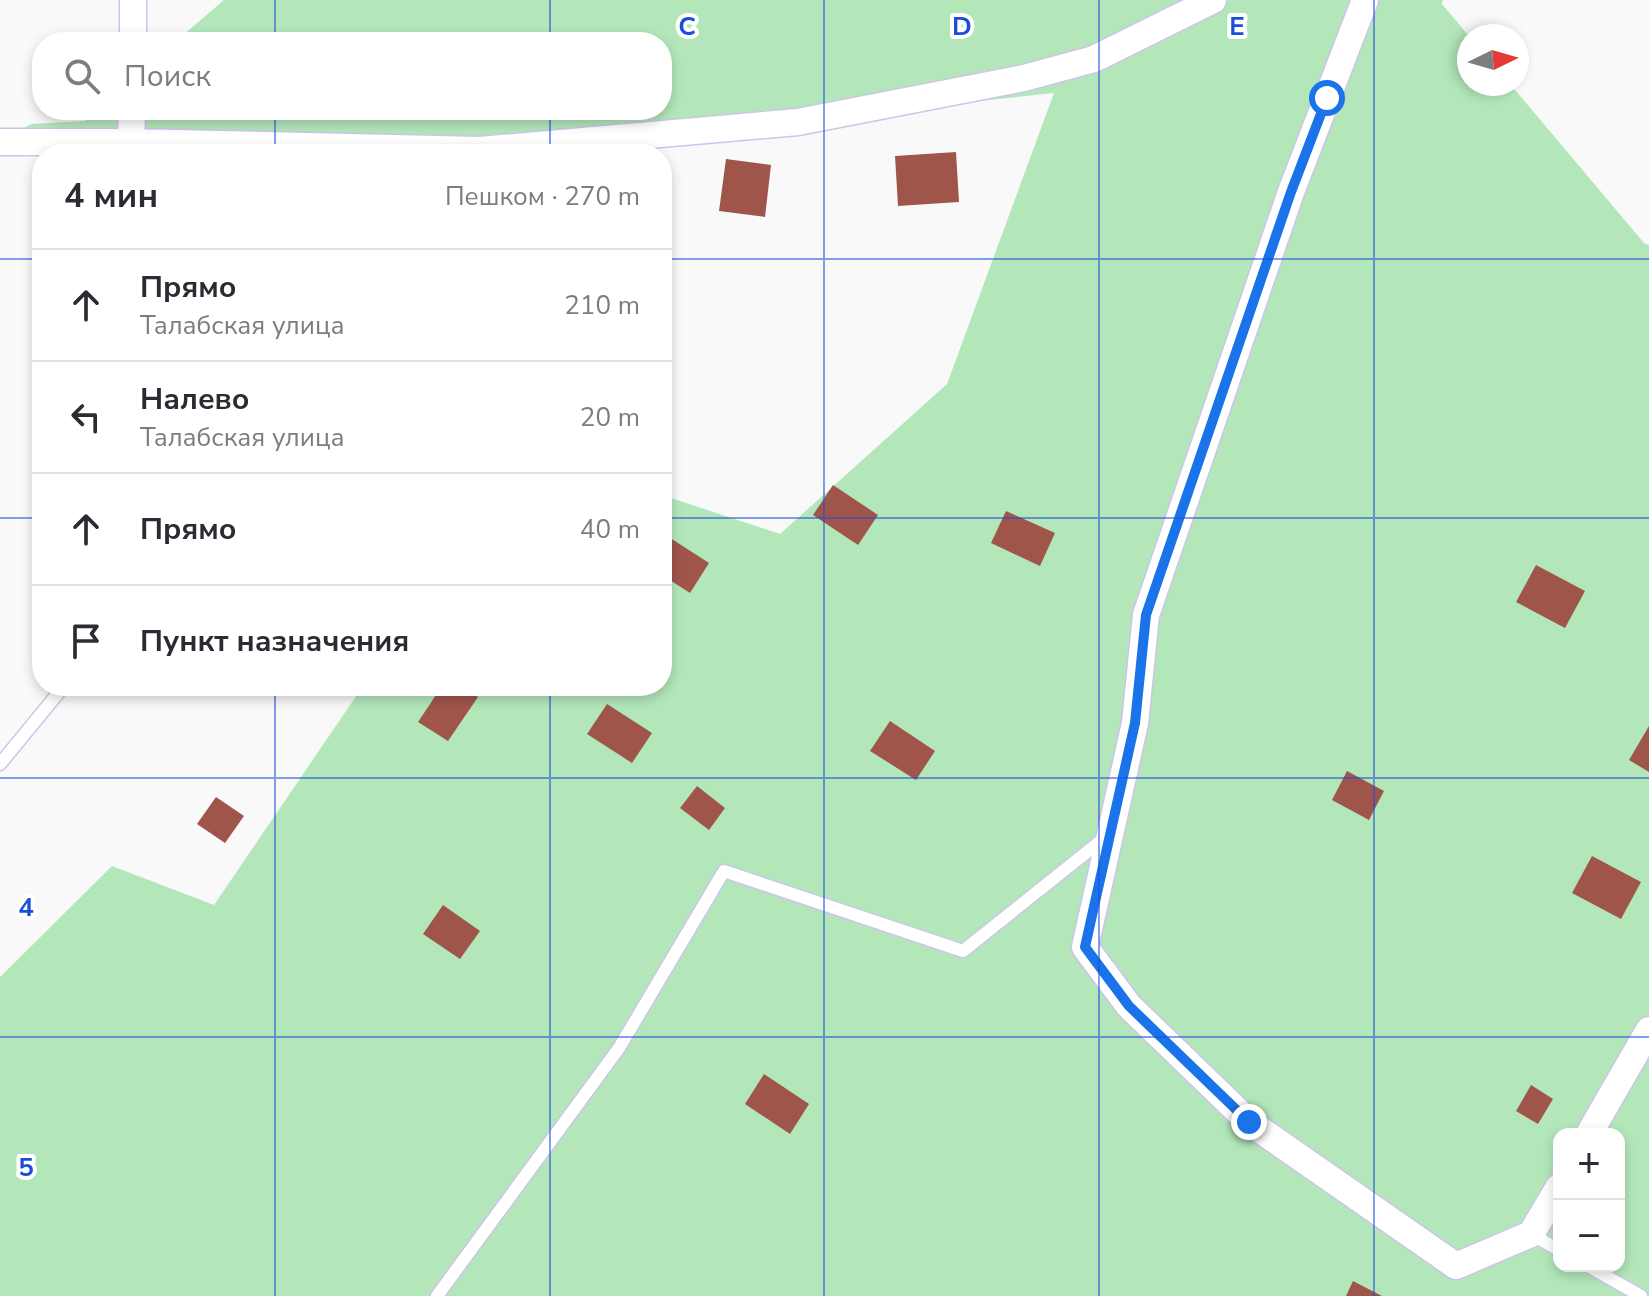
<!DOCTYPE html>
<html lang="ru">
<head>
<meta charset="utf-8">
<style>
	body { margin:0; font-family:"Nunito Sans",sans-serif; background:#f2f2f3; color:#2b2b33 }
	.controls { position:absolute; right:24px; bottom:24px; display:grid; overflow:hidden; border-radius:16px; box-shadow:0 4px 12px #0003 }
	.controls button { width:72px; height:72px; display:grid; place-items:center; padding:0; border:0; border-bottom:2px solid #e1e1e2; background:#fff; color:#2b2b33; font:40px sans-serif }
	.compass { position:absolute; left:1457px; top:24px; width:72px; height:72px; border-radius:50%; background:#fff; box-shadow:0 4px 12px #0003; rotate:85deg }
	.stop { position:absolute; width:24px; height:24px; margin:-18px; border:6px solid #1a73e8; border-radius:50%; background:#fff }
	.stop.end { background:#1a73e8; border-color:#fff; box-shadow:0 2px 8px #0008 }
	.list { margin:0; padding:0; list-style:none }
	h2 { display:flex; justify-content:space-between; align-items:center; height:104px; margin:0; padding:0 32px; font-size:34px }
	h2 small { font-size:26px; font-weight:400; color:#7c7c81 }
	.list li { display:grid; grid-template-columns:52px 1fr auto; gap:24px; align-items:center; box-sizing:border-box; height:112px; padding:0 32px; border-top:2px solid #e1e1e2 }
	.list b { display:block; font-size:30px; white-space:nowrap }
	.list p { margin:0; font-size:26px; white-space:nowrap; color:#7c7c81 }
	.list em { font-size:26px; font-style:normal; color:#7c7c81 }
	.icon { flex:none; width:44px; height:44px; fill:none; stroke:currentColor; stroke-width:2; stroke-linecap:round; stroke-linejoin:round }
	.map { position:relative; flex:none; width:1649px; height:1296px; overflow:hidden }
	.search { position:absolute; background:#fff; box-shadow:0 4px 12px #0003; left:32px; top:32px; width:640px; height:88px; display:flex; align-items:center; gap:20px; box-sizing:border-box; padding:0 28px; border-radius:32px; color:#7c7c81; font-size:30px }
	.panel { position:absolute; background:#fff; box-shadow:0 4px 12px #0003; left:32px; top:144px; width:640px; height:552px; border-radius:32px }
	.map>svg:first-child { display:block }
	.green { fill:#b3e7ba; fill-rule:evenodd }
	.building { fill:#a0554b }
	.lines { fill:none; stroke-linecap:round; stroke-linejoin:round }
	.service-casing { stroke:#cdc5e8; stroke-width:15 }
	.minor-casing { stroke:#cdc5e8; stroke-width:29 }
	.service { stroke:#fff; stroke-width:12 }
	.minor { stroke:#fff; stroke-width:26 }
	.route { stroke:#1a73e8; stroke-width:10 }
	.grid { fill:none; stroke:#1d4ed8; stroke-width:2; stroke-opacity:0.55 }
	.grid-label { font-size:26px; text-anchor:middle; font-weight:bold; fill:#1d4ed8; stroke:#fff; stroke-width:8; stroke-linejoin:round; paint-order:stroke }
</style>
</head>
<body>
<div class="map">
<svg width="1649" height="1296" viewBox="0 0 1649 1296">
	<rect width="100%" height="100%" fill="#f9f9f9"/>
	<path class="green" d="M224,0H1443L1442,4L1469,36V84H1510L1644,243L1649,245V1296H0V977L112,866L214,905L363,686H662V495L780,534L947,384L1054,93L488,154L0,156V142L31,124L85,121L97,110H662V42H175ZM1559,1134H1619V1266H1559Z"/>
	<path class="building" d="M956,152L959,202L898,206L895,156Z
		M726,159L771,165L765,217L719,211Z
		M833,485L878,515L858,545L813,515Z
		M1006,511L1055,533L1040,566L991,543Z
		M664,534L709,563L690,593L662,575Z
		M1536,565L1585,591L1565,628L1516,602Z
		M442,686H462L478,697L448,741L418,722Z
		M607,704L652,733L632,763L587,734Z
		M890,721L935,751L916,780L870,751Z
		M1649,726V772L1629,760Z
		M1347,771L1384,791L1369,820L1332,800Z
		M697,786L725,808L709,830L680,808Z
		M216,797L244,816L225,843L197,824Z
		M1592,856L1641,882L1621,919L1572,893Z
		M443,905L480,931L460,959L423,934Z
		M764,1074L809,1104L790,1134L745,1104Z
		M1531,1085L1553,1099L1538,1124L1516,1111Z
		M1353,1281L1382,1296H1346Z"/>
	<g class="lines">
		<defs>
			<path id="service" d="M0,764L64,686
				M1531,1234L1559,1250
				M1588,1266L1641,1296
				M437,1296L619,1048L724,871L963,951L1107,836"/>
			<path id="minor" d="M1365,0L1291,192L1146,615L1135,723L1085,947L1129,1006L1249,1122L1456,1266L1531,1234L1559,1187
				M133,42V0
				M0,142H131L132,110
				M131,142L479,150L798,122L1024,78L1094,59L1213,0
				M1589,1134L1649,1030"/>
		</defs>
		<use href="#service" class="service-casing"/>
		<use href="#minor" class="minor-casing"/>
		<use href="#service" class="service"/>
		<use href="#minor" class="minor"/>
	</g>
	<g class="lines">
		<path class="route" d="M1249,1122L1129,1006L1085,947L1135,723L1146,615L1291,192L1327,98"/>
	</g>
	<path class="grid" d="M275,0V42M550,0V42M824,0V1296M1099,0V1296M1374,0V1296M275,110V154M550,110V154M0,259H42M662,259H1649M0,518H42M662,518H1649M275,686V1296M550,686V1296M0,778H1649M0,1037H1649"/>
	<g class="grid-label">
		<text x="687" y="35">C</text>
		<text x="962" y="35">D</text>
		<text x="1237" y="35">E</text>
		<text x="26" y="916">4</text>
		<text x="26" y="1176">5</text>
	</g>
</svg>
<div class="controls">
<button>+</button>
<button>−</button>
</div>
<svg class="compass" viewBox="-18 -18 36 36"><path d="M0-13l5 13h-10z" fill="#e53935"/><path d="M0 13l5-13h-10z" fill="#7c7c81"/></svg>
<div class="stop" style="left:1327px;top:98px"></div>
<div class="stop end" style="left:1249px;top:1122px"></div>
<div class="search"><svg class="icon" aria-label="search" viewBox="0 0 24 24"><circle cx="10" cy="10" r="6"/><path d="M15 15l6 6"/></svg>Поиск</div>
<section class="panel">
<h2>4 мин<small>Пешком · 270 m</small></h2>
<ul class="list">
<li><svg class="icon" aria-label="ahead" viewBox="0 0 24 24"><path d="M12 20V5M6 11l6-6 6 6"/></svg><div><b>Прямо</b><p>Талабская улица</p></div><em>210 m</em></li>
<li><svg class="icon" aria-label="left" viewBox="0 0 24 24"><path d="M17 20v-9H6M10 6l-5 5 5 5"/></svg><div><b>Налево</b><p>Талабская улица</p></div><em>20 m</em></li>
<li><svg class="icon" aria-label="ahead" viewBox="0 0 24 24"><path d="M12 20V5M6 11l6-6 6 6"/></svg><div><b>Прямо</b></div><em>40 m</em></li>
<li><svg class="icon" aria-label="arrive" viewBox="0 0 24 24"><path d="M6 21V4h12l-3 4 3 4H6"/></svg><div><b>Пункт назначения</b></div></li>
</ul>
</section>
</div>
</body>
</html>
